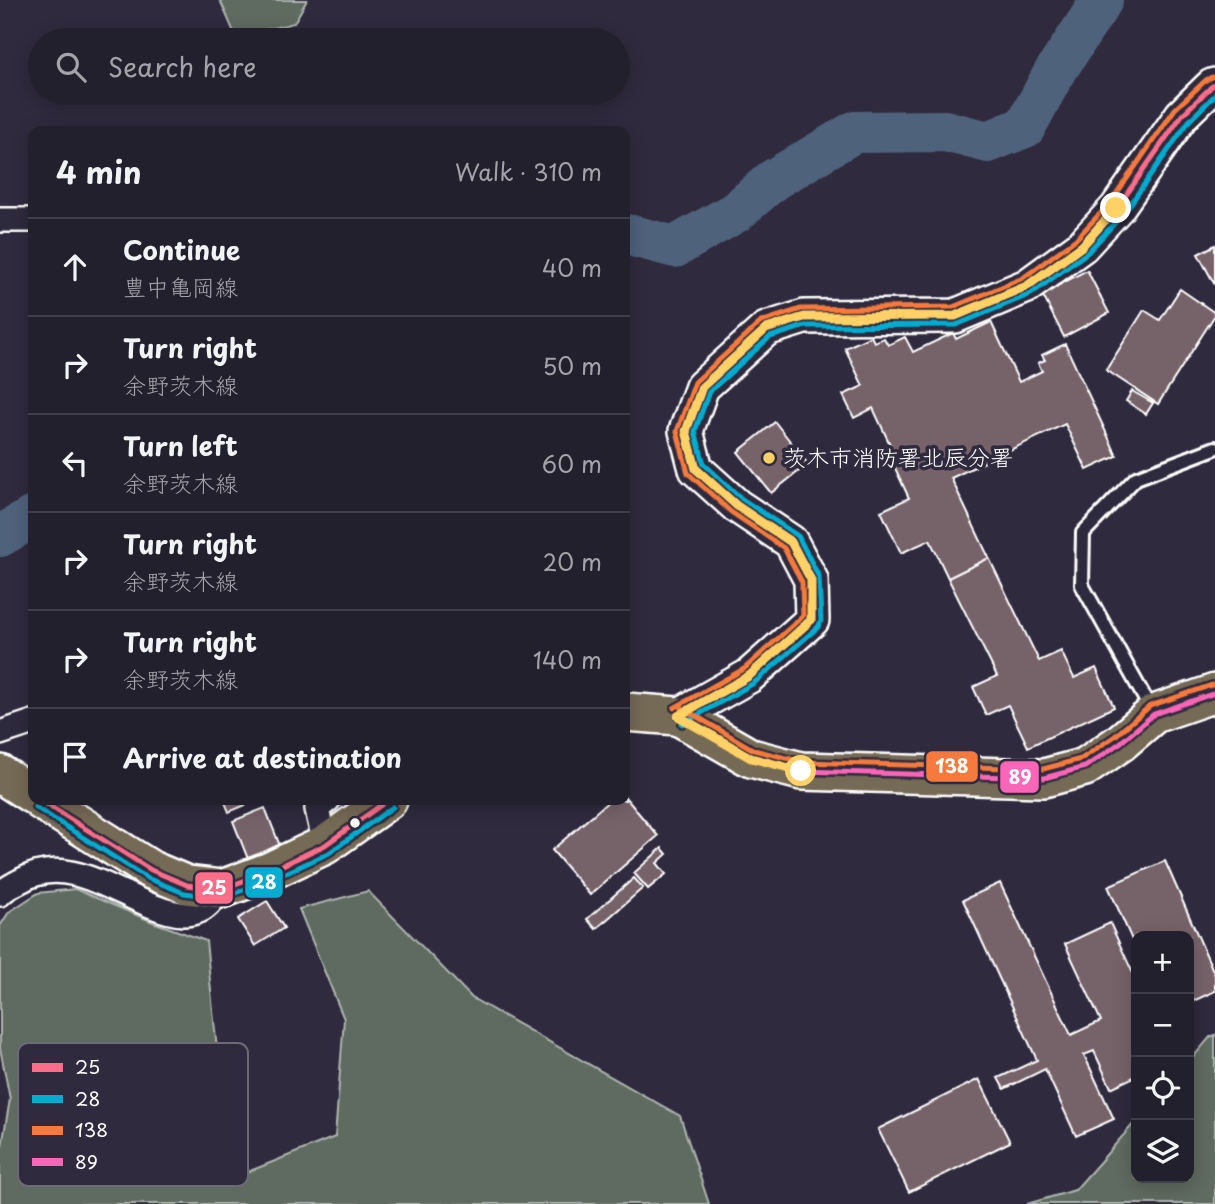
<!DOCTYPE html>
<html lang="en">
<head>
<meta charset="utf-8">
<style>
	body { margin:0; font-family:"Playpen Sans","Klee One",sans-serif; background:#2b2836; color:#f1f3f6 }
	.controls { position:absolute; right:21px; bottom:21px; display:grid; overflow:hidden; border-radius:14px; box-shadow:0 4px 18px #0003 }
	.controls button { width:63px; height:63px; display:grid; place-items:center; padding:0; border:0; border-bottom:2px solid #403e4a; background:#23202e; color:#f1f3f6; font:35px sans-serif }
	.stop { position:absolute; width:21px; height:21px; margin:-16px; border:5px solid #ffd166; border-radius:50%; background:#fff }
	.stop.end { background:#ffd166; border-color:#fff; box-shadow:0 2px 7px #0008 }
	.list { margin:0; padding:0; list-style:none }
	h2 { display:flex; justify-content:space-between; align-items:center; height:91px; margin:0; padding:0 28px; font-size:30px }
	h2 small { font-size:23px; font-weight:400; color:#a3a3aa }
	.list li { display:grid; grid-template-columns:46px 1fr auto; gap:21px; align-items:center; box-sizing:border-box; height:98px; padding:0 28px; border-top:2px solid #403e4a }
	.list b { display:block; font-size:26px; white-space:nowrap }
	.list p { margin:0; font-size:23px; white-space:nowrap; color:#a3a3aa }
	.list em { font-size:23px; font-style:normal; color:#a3a3aa }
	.icon { flex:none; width:38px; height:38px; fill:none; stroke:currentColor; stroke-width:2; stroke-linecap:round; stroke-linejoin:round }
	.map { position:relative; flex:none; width:1215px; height:1204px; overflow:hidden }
	.search { position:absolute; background:#23202e; box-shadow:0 4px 18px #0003; left:28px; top:28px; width:602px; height:77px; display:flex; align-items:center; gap:18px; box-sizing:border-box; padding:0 24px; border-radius:38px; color:#a3a3aa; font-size:26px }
	.panel { position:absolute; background:#23202e; box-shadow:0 4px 18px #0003; left:28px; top:126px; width:602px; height:679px; border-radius:14px }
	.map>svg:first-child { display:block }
	.green { fill:#5e6b60; stroke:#aeb5b0; stroke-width:2 }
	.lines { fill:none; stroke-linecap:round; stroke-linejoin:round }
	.river { stroke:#50627b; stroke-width:42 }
	.building { fill:#766369; stroke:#fff; stroke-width:2 }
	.lane-casing { stroke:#fff; stroke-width:18 }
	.street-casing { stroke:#fff; stroke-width:28 }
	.secondary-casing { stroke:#fff; stroke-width:38 }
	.primary-casing { stroke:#fff; stroke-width:42 }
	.lane { stroke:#2f2a3d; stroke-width:12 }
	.street { stroke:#2f2a3d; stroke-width:23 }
	.secondary { stroke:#2f2a3d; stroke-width:33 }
	.primary { stroke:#746b55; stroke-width:37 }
	.bus-1-casing { stroke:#2f2a3d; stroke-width:10 }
	.bus-2-casing { stroke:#2f2a3d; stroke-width:10 }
	.bus-3-casing { stroke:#2f2a3d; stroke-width:10 }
	.bus-4-casing { stroke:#2f2a3d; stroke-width:10 }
	.bus-1 { stroke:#fb6d88; stroke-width:5 }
	.bus-2 { stroke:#06acd0; stroke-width:5 }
	.bus-3 { stroke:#f6793e; stroke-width:5 }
	.bus-4 { stroke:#fa66b7; stroke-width:5 }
	.route { stroke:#ffd166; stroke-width:9 }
	.poi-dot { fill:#ffd166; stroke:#2f2a3d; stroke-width:2.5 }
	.bus-dot { fill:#fff; stroke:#2f2a3d; stroke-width:2.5 }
	.labels { text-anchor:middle; stroke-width:7; stroke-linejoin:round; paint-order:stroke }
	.poi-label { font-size:23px; fill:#fff; stroke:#2f2a3d; text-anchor:start }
	.key { fill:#2f2a3d; stroke:#6d6a77; stroke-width:2 }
	.key-label { font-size:19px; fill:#fff }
	.line-badge { stroke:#2f2a3d; stroke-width:2.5 }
	.badge-label { font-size:19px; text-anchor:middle; font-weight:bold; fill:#fff }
</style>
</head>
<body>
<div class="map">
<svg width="1215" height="1204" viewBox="0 0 1215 1204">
	<rect width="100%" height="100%" fill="#2f2a3d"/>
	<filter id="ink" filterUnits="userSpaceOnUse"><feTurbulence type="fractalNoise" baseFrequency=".0143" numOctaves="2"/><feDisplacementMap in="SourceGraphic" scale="14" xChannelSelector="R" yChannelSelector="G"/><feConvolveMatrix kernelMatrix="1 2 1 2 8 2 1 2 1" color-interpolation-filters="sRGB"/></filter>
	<g filter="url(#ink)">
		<path class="green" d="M220,0H307L294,23L236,37Z
			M75,889L153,922L206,941L230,1179L335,1137L344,1019L299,909L368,891L472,998L680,1116L709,1204H0V1148L2,1146L10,1099L0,1048V926L9,912L38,893Z
			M1215,1035V1204H1027L1075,1190L1136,1121V1178H1189V1062L1210,1037Z"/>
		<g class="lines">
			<path class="river" d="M625,235L633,236L675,247L736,212L773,180L854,132L945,131L988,142L1025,127L1053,75L1102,0
				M0,536L33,517"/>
		</g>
		<path class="building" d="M1215,245V285L1198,254Z
			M1087,270L1109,313L1064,337L1042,294Z
			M1180,289L1215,313V315L1158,404L1106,370L1144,310L1160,320Z
			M991,322L1019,382L1042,371L1038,363L1045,360L1042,355L1065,344L1117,456L1087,470L1065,424L951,478L989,558L948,578L930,540L901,553L881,511L909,498L888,453L893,451L873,408L854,418L843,395L863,386L845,348L871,336L874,342L884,338L888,345L905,337L913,352L953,333L956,339Z
			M1132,391L1153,403L1146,414L1126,401Z
			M775,422L808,464L771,493L738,452Z
			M989,558L1039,661L1061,651L1074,678L1096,668L1114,707L1028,747L1008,705L986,715L973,687L997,676L948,578Z
			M625,797L658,836L590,895L552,850L610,800H625Z
			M224,800H255V801L229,812Z
			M265,808L280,846L248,859L233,821Z
			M662,848L667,854L657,863L666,874L648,889L634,873Z
			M1165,861L1215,975V991L1189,1003V936H1136V949L1108,886Z
			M634,878L643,888L596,929L587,919Z
			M1000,883L1071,1035L1101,1021L1065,944L1110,923L1136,980V1076L1111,1088L1094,1051L1084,1055L1114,1119L1076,1136L1045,1069L1004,1089L998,1078L1037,1060L963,900Z
			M267,901L284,928L255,946L238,919Z
			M979,1079L1010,1142L909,1192L878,1129Z"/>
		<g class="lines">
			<defs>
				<path id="lane" d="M1152,711L1082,585L1083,533L1136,478L1215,448"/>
				<path id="street" d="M0,220H33
					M0,733L33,722
					M325,845L317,809L328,800
					M0,894C6,888 14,884 22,880C69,853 118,896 163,910C176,914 186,916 199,911C208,908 215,896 222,889"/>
				<path id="secondary" d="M678,716L749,676L812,620L811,580L791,542L737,506L696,469L686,431L702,387L766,329L804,317L955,316L1027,286L1082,246L1117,208L1182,115L1212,86L1215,85"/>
				<path id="primary" d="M625,712L678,716L751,758L801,771L1044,778L1085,767L1120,743L1154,714L1215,693
					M0,774L33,795
					M40,800L151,870L187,885L222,889L270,871L325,845L388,800"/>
			</defs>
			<use href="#lane" class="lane-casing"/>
			<use href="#street" class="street-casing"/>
			<use href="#secondary" class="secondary-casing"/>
			<use href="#primary" class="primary-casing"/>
			<use href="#lane" class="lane"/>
			<use href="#street" class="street"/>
			<use href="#secondary" class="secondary"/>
			<use href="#primary" class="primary"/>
			<defs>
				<path id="bus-1" d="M678,716L749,676L812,620L811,580L791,542L737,506L696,469L686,431L702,387L766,329L804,317L955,316L1027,286L1082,246L1117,208L1182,115L1212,86L1215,85
					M40,800L151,870L187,885L222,889L270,871L325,845L388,800"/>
				<path id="bus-2" d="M682,724L754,683L818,627L821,621L819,577L798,536L742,499L704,464L695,431L709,392L770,337L805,326L956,325L1031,294L1088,252L1124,213L1189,121L1215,95
					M35,807L147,878L184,893L222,898L273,879L329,853L393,807"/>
				<path id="bus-3" d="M674,708L744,669L803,616L802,582L784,548L731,512L688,473L677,431L695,382L761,322L801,309L953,307L1023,278L1076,239L1110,203L1175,109L1206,80L1212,77
					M682,708L754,750L802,762L1043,769L1081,759L1115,736L1150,706L1212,685"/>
				<path id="bus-4" d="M801,771L1044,778L1085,767L1120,743L1154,714L1215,693"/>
			</defs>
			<use href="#bus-1" class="bus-1-casing"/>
			<use href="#bus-2" class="bus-2-casing"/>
			<use href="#bus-3" class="bus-3-casing"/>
			<use href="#bus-4" class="bus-4-casing"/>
			<use href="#bus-1" class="bus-1"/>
			<use href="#bus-2" class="bus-2"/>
			<use href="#bus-3" class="bus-3"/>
			<use href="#bus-4" class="bus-4"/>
		</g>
	</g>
	<g class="lines" filter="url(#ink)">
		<path class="route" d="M801,771L751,758L678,716L749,676L811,620V580L791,542L737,506L696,469L686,431L702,387L766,329L804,317L955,316L1027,286L1082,246L1116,208"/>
	</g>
	<circle class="poi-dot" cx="769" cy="458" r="7"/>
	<circle class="bus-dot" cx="355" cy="823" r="6"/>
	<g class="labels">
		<g class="poi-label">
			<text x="783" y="466">茨木市消防署北辰分署</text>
		</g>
	</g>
	<rect x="18" y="1043" width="230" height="143" rx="10" class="key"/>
	<rect x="32" y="1063" width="31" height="9" fill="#fb6d88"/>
	<rect x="32" y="1095" width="31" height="8" fill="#06acd0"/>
	<rect x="32" y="1126" width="31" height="9" fill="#f6793e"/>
	<rect x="32" y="1158" width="31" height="8" fill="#fa66b7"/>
	<g class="key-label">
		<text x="75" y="1074">25</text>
		<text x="75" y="1106">28</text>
		<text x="75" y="1137">138</text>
		<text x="75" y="1169">89</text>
	</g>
	<g class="line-badge">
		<rect x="925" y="750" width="54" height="33" rx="7" fill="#f6793e"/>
		<rect x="999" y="760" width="41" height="34" rx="7" fill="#fa66b7"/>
		<rect x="244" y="866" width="40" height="33" rx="7" fill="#06acd0"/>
		<rect x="194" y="871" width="40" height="34" rx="7" fill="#fb6d88"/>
	</g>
	<g class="badge-label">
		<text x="952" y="773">138</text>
		<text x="1020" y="784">89</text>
		<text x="264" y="889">28</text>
		<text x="214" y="895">25</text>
	</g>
</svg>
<div class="controls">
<button>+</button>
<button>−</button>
<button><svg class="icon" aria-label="locate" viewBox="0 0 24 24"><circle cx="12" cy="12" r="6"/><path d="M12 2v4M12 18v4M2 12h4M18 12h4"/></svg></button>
<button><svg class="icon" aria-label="layers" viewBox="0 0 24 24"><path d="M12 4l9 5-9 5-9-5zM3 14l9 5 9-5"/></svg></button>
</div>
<div class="stop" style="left:801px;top:771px"></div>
<div class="stop end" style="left:1116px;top:208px"></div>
<div class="search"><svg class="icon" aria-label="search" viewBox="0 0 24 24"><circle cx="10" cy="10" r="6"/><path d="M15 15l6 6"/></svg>Search here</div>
<section class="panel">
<h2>4 min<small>Walk · 310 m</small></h2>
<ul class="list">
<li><svg class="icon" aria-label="ahead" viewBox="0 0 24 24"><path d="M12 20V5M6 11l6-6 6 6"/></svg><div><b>Continue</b><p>豊中亀岡線</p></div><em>40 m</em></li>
<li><svg class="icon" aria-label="right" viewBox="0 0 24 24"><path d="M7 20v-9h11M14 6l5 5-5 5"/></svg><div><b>Turn right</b><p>余野茨木線</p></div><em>50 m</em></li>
<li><svg class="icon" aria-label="left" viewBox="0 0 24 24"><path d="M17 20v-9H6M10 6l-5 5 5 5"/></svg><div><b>Turn left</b><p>余野茨木線</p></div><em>60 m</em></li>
<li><svg class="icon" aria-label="right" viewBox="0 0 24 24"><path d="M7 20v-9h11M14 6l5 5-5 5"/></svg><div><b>Turn right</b><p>余野茨木線</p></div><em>20 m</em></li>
<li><svg class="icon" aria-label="right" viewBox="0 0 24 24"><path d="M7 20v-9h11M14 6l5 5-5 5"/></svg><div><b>Turn right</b><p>余野茨木線</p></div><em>140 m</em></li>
<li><svg class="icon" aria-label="arrive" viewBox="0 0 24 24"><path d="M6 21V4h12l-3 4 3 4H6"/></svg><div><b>Arrive at destination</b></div></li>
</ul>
</section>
</div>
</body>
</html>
